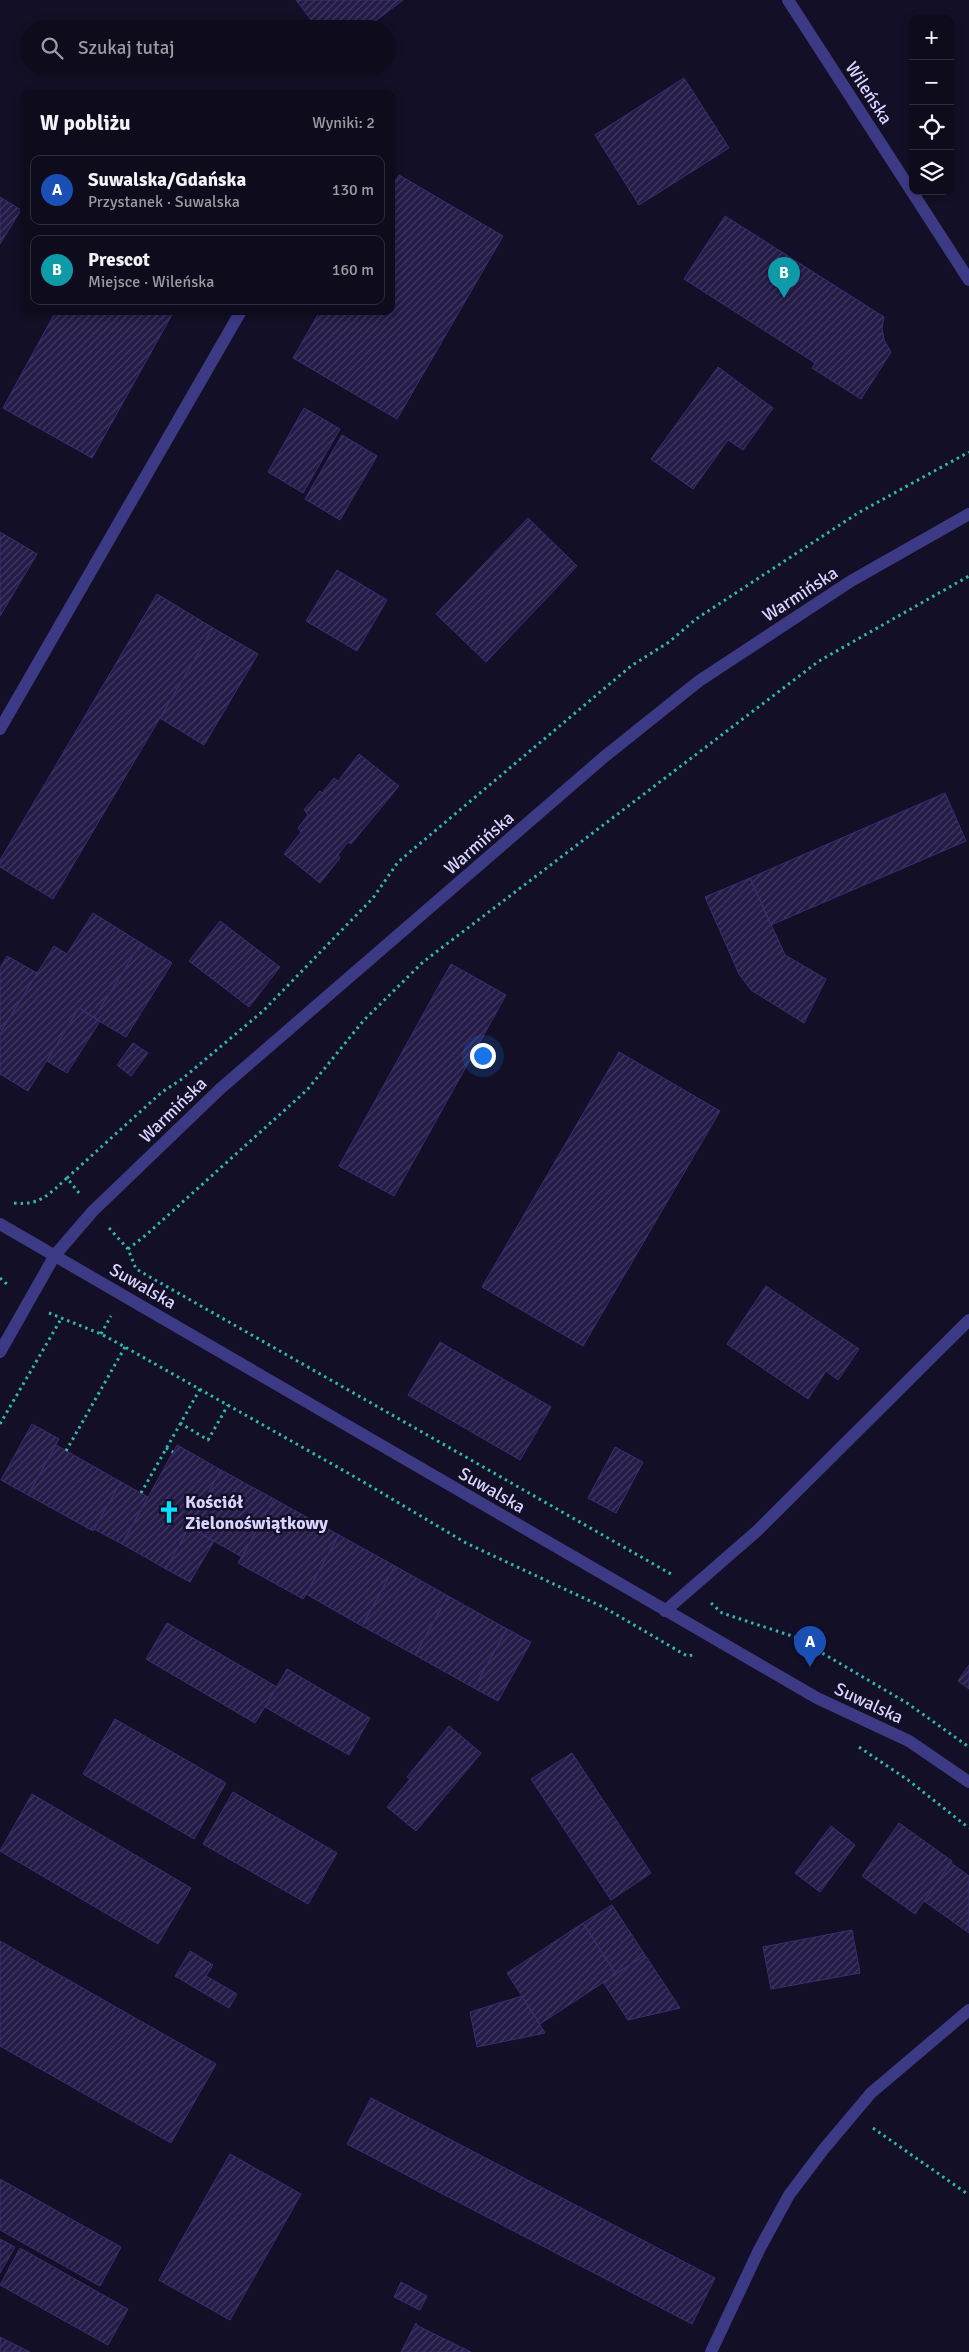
<!DOCTYPE html>
<html lang="pl">
<head>
<meta charset="utf-8">
<style>
	body { margin:0; font-family:Signika,sans-serif; background:#1c1929; color:#f1f3f6 }
	.controls { position:absolute; right:15px; top:15px; display:grid; overflow:hidden; border-radius:10px; box-shadow:0 2px 8px #0003 }
	.controls button { width:45px; height:45px; display:grid; place-items:center; padding:0; border:0; border-bottom:1px solid #2e2b3b; background:#0e0b1c; color:#f1f3f6; font:25px sans-serif }
	.you { position:absolute; left:482px; top:1055px; width:18px; height:18px; margin:-12px; border:4px solid #fff; border-radius:50%; background:#1a73e8; box-shadow:0 0 0 8px #1a73e833 }
	.badge { display:grid; place-items:center; width:32px; height:32px; border-radius:50%; background:#b45309; color:#fff; font-size:16px; font-weight:700 }
	.pin { position:absolute; translate:-50% -41px; filter:drop-shadow(0 1px 2px #0008) }
	.pin::after { content:''; position:absolute; top:26px; width:18px; height:15px; background:inherit; clip-path:polygon(0 0,100% 0,50% 100%) }
	.list { margin:0; padding:0; list-style:none }
	h2 { display:flex; justify-content:space-between; align-items:center; height:65px; margin:0; padding:0 20px; font-size:21px }
	h2 small { font-size:16px; font-weight:400; color:#9b9ba3 }
	.list li { display:grid; grid-template-columns:32px 1fr auto; gap:15px; align-items:center; box-sizing:border-box; height:70px; margin:0 10px 10px; padding:0 10px; border:1px solid #2e2b3b; border-radius:10px }
	.list b { display:block; font-size:19px; white-space:nowrap }
	.list p { margin:0; font-size:16px; white-space:nowrap; color:#9b9ba3 }
	.list em { font-size:16px; font-style:normal; color:#9b9ba3 }
	.icon { flex:none; width:28px; height:28px; fill:none; stroke:currentColor; stroke-width:2; stroke-linecap:round; stroke-linejoin:round }
	.map { position:relative; flex:none; width:969px; height:2352px; overflow:hidden }
	.search { position:absolute; background:#0e0b1c; box-shadow:0 2px 8px #0003; left:20px; top:20px; width:375px; height:55px; display:flex; align-items:center; gap:12px; box-sizing:border-box; padding:0 18px; border-radius:28px; color:#9b9ba3; font-size:19px }
	.panel { position:absolute; background:#0e0b1c; box-shadow:0 2px 8px #0003; left:20px; top:90px; width:375px; height:225px; border-radius:10px }
	.map>svg:first-child { display:block }
	.building { fill:url(#building-hatch); stroke:#3b2d73 }
	.lines { fill:none; stroke-linecap:round; stroke-linejoin:round }
	.path { stroke:#2fb8b0; stroke-width:3; stroke-dasharray:2.5 4; stroke-linecap:butt }
	.service { stroke:#3d3a85; stroke-width:12 }
	.minor { stroke:#3d3a85; stroke-width:12 }
	.tertiary { stroke:#3d3a85; stroke-width:12 }
	.labels { text-anchor:middle; stroke-width:5; stroke-linejoin:round; paint-order:stroke }
	.street-label { font-size:18px; fill:#d9d4ff; stroke:#130f26 }
	.poi-label { font-size:18px; font-weight:bold; fill:#d9d4ff; stroke:#130f26; text-anchor:start }
</style>
</head>
<body>
<div class="map">
<svg width="969" height="2352" viewBox="0 0 969 2352">
	<defs>
		<pattern id="building-hatch" width="6" height="6" patternUnits="userSpaceOnUse" patternTransform="scale(1.25)"><rect width="6" height="6" fill="#241b47"/><path d="M-1 1l2-2M0 6l6-6M5 7l2-2" fill="none" stroke="#433b63"/></pattern>
	</defs>
	<rect width="100%" height="100%" fill="#130f26"/>
	<path class="building" d="M296,0H403L365,29H318Z
		M684,78L729,148L639,205L595,135Z
		M399,175L503,236L397,419L293,358L320,311H391V188Z
		M0,197L21,210L0,244Z
		M725,216L884,317L882,328L884,340L891,352L861,399L812,368L815,363L684,279Z
		M56,311H174L92,458L3,408Z
		M718,367L773,408L743,450L728,440L693,489L651,459Z
		M304,408L340,429L303,493L268,472Z
		M342,435L377,456L340,520L305,499Z
		M528,518L577,566L486,662L436,614Z
		M0,532L37,554L0,616Z
		M337,570L387,600L357,651L306,621Z
		M157,594L213,628L53,899L0,867V860Z
		M213,628L258,654L204,745L160,718Z
		M359,754L399,786L351,844L348,842L338,855L340,858L320,883L284,854L301,832L298,828L308,815L304,810L320,791L322,793L334,778L338,781Z
		M945,793L966,841L771,925L750,878Z
		M750,878L785,955L826,979L804,1023L751,990L739,974L705,897Z
		M93,913L141,943L94,1018L79,1008L28,1091L0,1074V1033L54,946L67,954Z
		M220,921L280,967L249,1007L189,961Z
		M141,943L172,963L126,1037L94,1018Z
		M7,956L37,973L2,1030L0,1029V968Z
		M451,964L506,995L394,1196L339,1166Z
		M79,1008L100,1021L67,1073L47,1061Z
		M133,1043L148,1053L131,1076L117,1065Z
		M619,1052L720,1111L583,1346L482,1287Z
		M766,1286L859,1349L838,1380L826,1371L808,1399L727,1344Z
		M440,1342L551,1407L520,1460L408,1395Z
		M32,1424L59,1439L28,1495L1,1480Z
		M56,1445L121,1482L93,1531L28,1495Z
		M177,1445L221,1470L166,1569L122,1544Z
		M615,1447L643,1462L616,1513L588,1498Z
		M221,1470L274,1499L242,1557L189,1527Z
		M121,1482L148,1497L122,1544L94,1529Z
		M274,1499L339,1535L303,1599L238,1563Z
		M189,1527L214,1541L190,1582L166,1569Z
		M339,1535L395,1566L362,1626L306,1594Z
		M395,1566L448,1596L415,1655L362,1626Z
		M448,1596L507,1629L474,1688L415,1655Z
		M167,1623L277,1687L255,1723L146,1659Z
		M507,1629L531,1642L498,1701L474,1688Z
		M969,1665V1689L958,1681Z
		M287,1669L370,1718L349,1755L265,1707Z
		M115,1719L226,1783L194,1839L83,1774Z
		M449,1726L481,1753L416,1831L387,1807L410,1779L407,1777Z
		M572,1753L651,1873L611,1900L531,1779Z
		M233,1792L337,1853L308,1904L203,1844Z
		M32,1794L191,1888L158,1944L0,1851Z
		M899,1823L952,1861L915,1914L862,1876Z
		M831,1826L855,1845L820,1892L795,1873Z
		M951,1863L969,1876V1933L924,1901Z
		M612,1905L645,1955L616,1974L583,1923Z
		M583,1923L616,1974L540,2024L507,1973Z
		M852,1930L860,1973L771,1989L763,1947Z
		M0,1941L216,2064L171,2143L0,2046Z
		M190,1951L213,1965L206,1976L237,1994L229,2008L175,1976Z
		M645,1955L680,2008L628,2020L603,1982Z
		M522,1996L545,2033L477,2047L470,2012Z
		M371,2098L715,2278L692,2324L347,2144Z
		M230,2154L301,2194L230,2320L159,2280Z
		M0,2179L121,2247L100,2286L0,2230Z
		M0,2239L15,2247L0,2273Z
		M20,2248L128,2309L108,2345L0,2285Z
		M401,2282L427,2296L420,2310L394,2297Z
		M416,2323L418,2326L471,2352H401Z
		M0,2337L30,2352H0Z"/>
	<g class="lines">
		<path class="path" d="M67,1178L162,1092L182,1079L263,1011L373,898L398,862L631,666L669,642L696,619L858,513L969,452
			M14,1203C40,1206 49,1194 67,1178L79,1193
			M109,1228L128,1249L136,1269L671,1574
			M128,1249L146,1235L307,1090L364,1020L423,962L819,661L969,576
			M0,1278L9,1286
			M49,1313L101,1334L125,1347L355,1477L466,1543L605,1608L687,1656L693,1655
			M101,1334L111,1316
			M180,1423L208,1440L228,1405
			M0,1424L61,1319
			M166,1448L173,1452
			M66,1451L125,1347
			M141,1493L200,1389
			M711,1603L722,1613L795,1637L907,1703L969,1747
			M859,1747L908,1780L969,1828
			M873,2128L969,2195"/>
		<path class="service" d="M0,729L241,311
			M665,1611L757,1531L969,1320"/>
		<path class="minor" d="M788,0L969,280
			M0,1352L55,1255L93,1211L220,1089L604,757L699,681L851,581L969,514
			M711,2352L759,2250L789,2195L823,2150L871,2093L969,2010"/>
		<path class="tertiary" d="M0,1224L817,1698L909,1741L969,1782"/>
	</g>
	<defs>
		<symbol id="church-bare" viewBox="-9 -9 18 18"><path d="M-1.2-6h2.4v3.5h3.3v2.4h-3.3V6h-2.4V-.1h-3.3v-2.4h3.3Z" fill="#00e5ff" stroke="#130f26" stroke-width="2.5" paint-order="stroke"/></symbol>
	</defs>
	<g fill-rule="evenodd">
		<use href="#church-bare" x="153" y="1496" width="32" height="32"/>
	</g>
	<g class="labels">
		<g class="street-label">
			<text transform="translate(869 93) rotate(57)" y="6">Wileńska</text>
			<text transform="translate(800 594) rotate(-33)" y="6">Warmińska</text>
			<text transform="translate(479 843) rotate(-41)" y="6">Warmińska</text>
			<text transform="translate(173 1110) rotate(-44)" y="6">Warmińska</text>
			<text transform="translate(143 1286) rotate(30)" y="6">Suwalska</text>
			<text transform="translate(492 1490) rotate(30)" y="6">Suwalska</text>
			<text transform="translate(869 1703) rotate(25)" y="6">Suwalska</text>
		</g>
		<g class="poi-label">
			<text x="185" y="1508">Kościół<tspan x="185" dy="21">Zielonoświątkowy</tspan></text>
		</g>
	</g>
</svg>
<div class="controls">
<button>+</button>
<button>−</button>
<button><svg class="icon" aria-label="locate" viewBox="0 0 24 24"><circle cx="12" cy="12" r="6"/><path d="M12 2v4M12 18v4M2 12h4M18 12h4"/></svg></button>
<button><svg class="icon" aria-label="layers" viewBox="0 0 24 24"><path d="M12 4l9 5-9 5-9-5zM3 14l9 5 9-5"/></svg></button>
</div>
<div class="you"></div>
<div class="pin badge" style="left:810px;top:1667px;background:#1a4fb4">A</div>
<div class="pin badge" style="left:784px;top:298px;background:#0f9aa8">B</div>
<div class="search"><svg class="icon" aria-label="search" viewBox="0 0 24 24"><circle cx="10" cy="10" r="6"/><path d="M15 15l6 6"/></svg>Szukaj tutaj</div>
<section class="panel">
<h2>W pobliżu<small>Wyniki: 2</small></h2>
<ul class="list">
<li><span class="badge" style="background:#1a4fb4">A</span><div><b>Suwalska/Gdańska</b><p>Przystanek · Suwalska</p></div><em>130 m</em></li>
<li><span class="badge" style="background:#0f9aa8">B</span><div><b>Prescot</b><p>Miejsce · Wileńska</p></div><em>160 m</em></li>
</ul>
</section>
</div>
</body>
</html>
